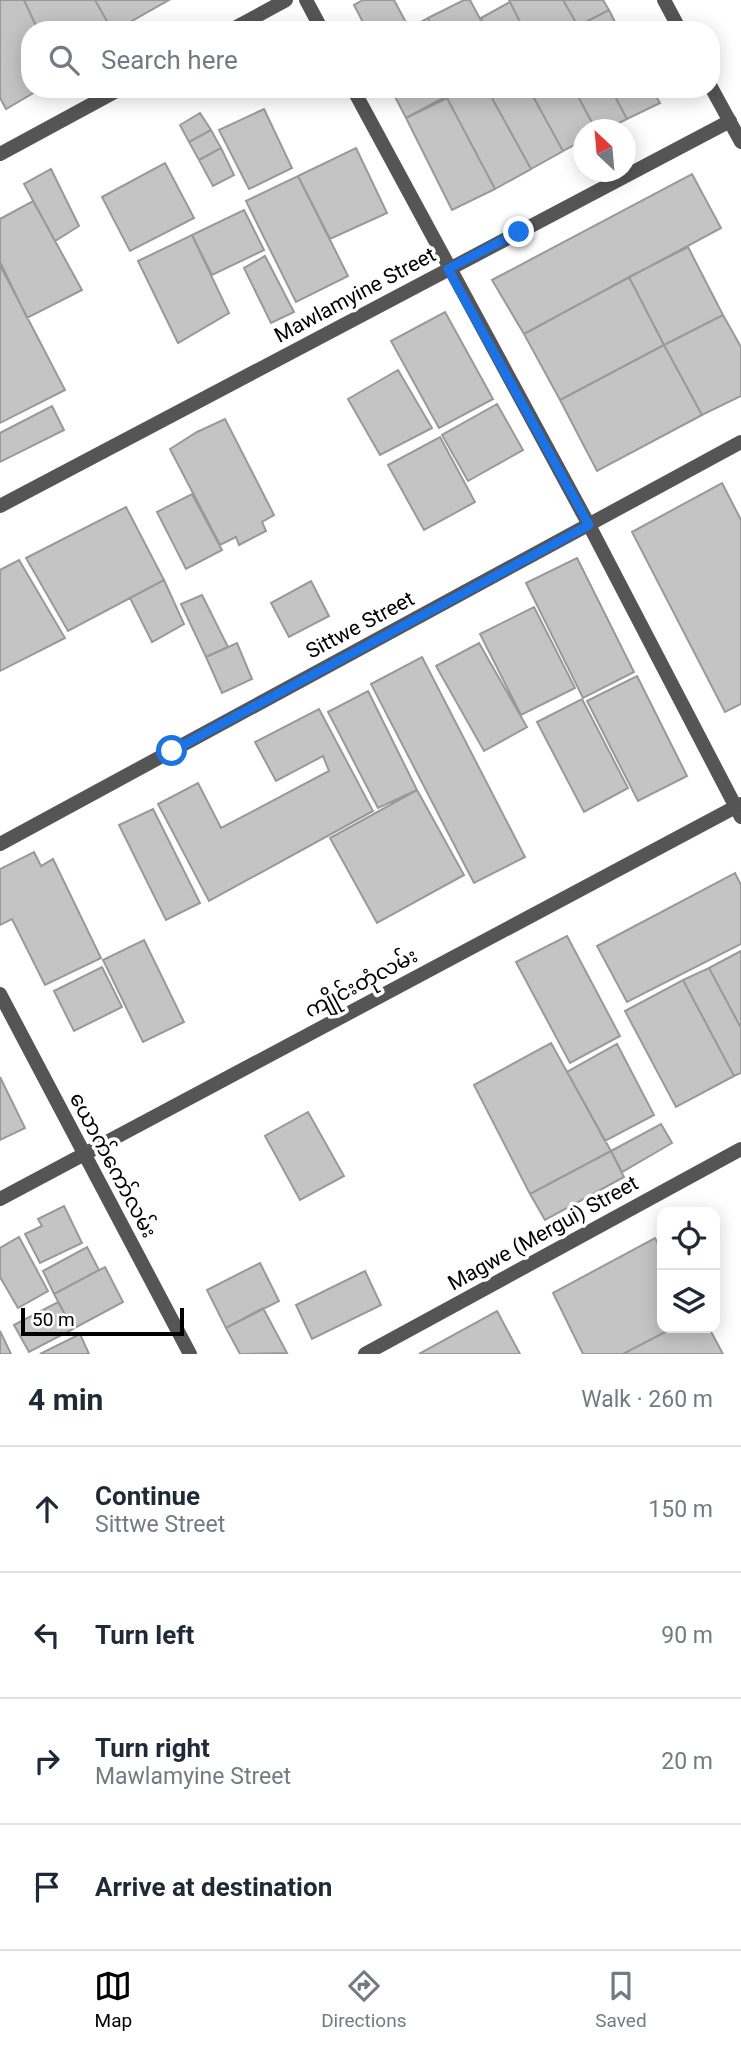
<!DOCTYPE html>
<html lang="en">
<head>
<meta charset="utf-8">
<style>
	body { margin:0; font-family:Roboto,"Noto Sans Myanmar",sans-serif; background:#f2f2f3; color:#1f2937 }
	.controls { position:absolute; right:21px; bottom:21px; display:grid; overflow:hidden; border-radius:14px; box-shadow:0 4px 18px #0003 }
	.controls button { width:63px; height:63px; display:grid; place-items:center; padding:0; border:0; border-bottom:2px solid #e0e1e3; background:#fff; color:#1f2937; font:35px sans-serif }
	.compass { position:absolute; left:573px; top:119px; width:63px; height:63px; border-radius:50%; background:#fff; box-shadow:0 4px 18px #0003; rotate:334deg }
	.scale { position:absolute; left:21px; bottom:18px; width:163px; box-sizing:border-box; padding-left:7px; border:4px solid #000; border-top:0; font-size:19px; line-height:24px; white-space:nowrap; color:#000; -webkit-text-stroke:5px #fff; paint-order:stroke }
	.stop { position:absolute; width:21px; height:21px; margin:-16px; border:5px solid #1a73e8; border-radius:50%; background:#fff }
	.stop.end { background:#1a73e8; border-color:#fff; box-shadow:0 2px 7px #0008 }
	.list { margin:0; padding:0; list-style:none }
	h2 { display:flex; justify-content:space-between; align-items:center; height:91px; margin:0; padding:0 28px; font-size:30px }
	h2 small { font-size:23px; font-weight:400; color:#747a83 }
	.list li { display:grid; grid-template-columns:46px 1fr auto; gap:21px; align-items:center; box-sizing:border-box; height:126px; padding:0 28px; border-top:2px solid #e0e1e3 }
	.list b { display:block; font-size:26px; white-space:nowrap }
	.list p { margin:0; font-size:23px; white-space:nowrap; color:#747a83 }
	.list em { font-size:23px; font-style:normal; color:#747a83 }
	.icon { flex:none; width:38px; height:38px; fill:none; stroke:currentColor; stroke-width:2; stroke-linecap:round; stroke-linejoin:round }
	.map { position:relative; flex:none; width:741px; height:1354px; overflow:hidden }
	.search { position:absolute; background:#fff; box-shadow:0 4px 18px #0003; left:21px; right:21px; top:21px; height:77px; display:flex; align-items:center; gap:18px; box-sizing:border-box; padding:0 24px; border-radius:28px; color:#747a83; font-size:26px }
	.sheet { height:595px; background:#fff }
	nav { display:flex; justify-content:space-around; align-items:center; box-sizing:border-box; height:98px; border-top:2px solid #e0e1e3; background:#fff; font-size:19px; color:#747a83 }
	nav a { display:grid; justify-items:center; gap:4px }
	nav .on { color:#000 }
	.map>svg:first-child { display:block }
	.building { fill:#c4c4c4; stroke:#999; stroke-width:2 }
	.lines { fill:none; stroke-linecap:round; stroke-linejoin:round }
	.minor { stroke:#555; stroke-width:14 }
	.tertiary { stroke:#555; stroke-width:14 }
	.route { stroke:#1a73e8; stroke-width:9 }
	.labels { text-anchor:middle; stroke-width:7; stroke-linejoin:round; paint-order:stroke }
	.street-label { font-size:21px; fill:#000; stroke:#fff }
</style>
</head>
<body>
<div class="map">
<svg width="741" height="1354" viewBox="0 0 741 1354">
	<rect width="100%" height="100%" fill="#fff"/>
	<path class="building" d="M0,0H24L38,30H30V89H40L6,109L0,98Z
		M24,0H95L112,30H38Z
		M95,0H169L116,30H112Z
		M363,0H394L409,28L367,30L354,5Z
		M464,0H470L486,30H434L428,18Z
		M509,0H563L578,26L571,30H524Z
		M563,0H603L609,10L578,26Z
		M510,2L524,30H487L481,18Z
		M609,10L619,30H579L578,26Z
		M428,18L434,30H406L409,28Z
		M391,89H460L406,118Z
		M461,89H487L531,169L495,189L447,98Z
		M487,89H529L563,151L531,169Z
		M529,89H574L596,130H584V140L563,151Z
		M574,89H611L627,119L605,130H596Z
		M611,89H652L660,103L627,119Z
		M447,98L495,189L452,210L406,118Z
		M264,109L292,168L249,189L219,130Z
		M200,113L211,130L189,142L180,125Z
		M211,130L221,148L199,160L189,142Z
		M221,148L234,175L213,186L199,160Z
		M356,148L387,213L330,239L298,176Z
		M165,163L194,218L130,251L102,197Z
		M51,169L79,226L55,241L24,184Z
		M692,174L721,228L524,334L492,280Z
		M298,176L348,276L296,302L246,201Z
		M33,201L82,290L27,318L0,262V219Z
		M244,210L264,250L212,275L192,235Z
		M192,235L229,313L178,343L138,261Z
		M688,247L723,315L664,345L629,277Z
		M265,256L294,312L271,323L244,268Z
		M0,265L65,390L0,423Z
		M629,277L664,345L560,400L524,334Z
		M445,312L493,399L439,428L391,341Z
		M723,315L741,347V396L702,415L664,345Z
		M664,345L702,415L597,471L560,400Z
		M398,370L432,428L380,455L348,399Z
		M497,404L523,450L468,481L442,435Z
		M52,406L64,430L0,462V433Z
		M225,419L274,515L262,522L266,531L239,545L236,537L220,545L170,449L197,432Z
		M440,437L475,502L424,530L388,465Z
		M722,483L741,520V704L725,712L632,532Z
		M192,494L222,550L186,569L157,512Z
		M126,507L164,580L68,631L26,558Z
		M577,558L634,672L583,698L526,583Z
		M19,560L65,638L0,671V570Z
		M164,580L184,624L152,642L130,598Z
		M311,581L329,616L289,637L271,603Z
		M202,595L228,647L206,657L181,604Z
		M534,607L575,688L521,715L480,634Z
		M237,643L252,679L222,693L206,657Z
		M479,643L527,727L484,751L436,666Z
		M422,657L525,857L474,883L371,684Z
		M637,676L687,776L638,801L587,701Z
		M368,691L417,790L378,808L328,712Z
		M582,699L628,788L584,812L537,722Z
		M319,709L373,811L209,901L158,804L198,783L221,828L329,771L323,756L276,781L255,742Z
		M417,790L464,875L377,923L330,838Z
		M153,809L200,903L166,920L119,825Z
		M34,852L41,866L53,859L101,958L45,985L12,919L0,925V869Z
		M735,873L741,885V944L627,1002L597,946Z
		M567,936L620,1036L570,1063L516,962Z
		M144,940L184,1022L143,1042L103,960Z
		M741,951V1028L709,968Z
		M102,967L122,1007L74,1031L54,991Z
		M709,968L741,1028V1073L734,1076L683,980Z
		M683,980L734,1076L676,1107L625,1011Z
		M551,1043L611,1151L530,1194L474,1085Z
		M617,1044L654,1115L605,1141L567,1072Z
		M0,1077L25,1128L0,1140Z
		M308,1112L344,1176L300,1200L265,1136Z
		M661,1124L672,1143L622,1172L611,1151Z
		M611,1151L624,1177L545,1220L530,1194Z
		M64,1206L82,1243L40,1263L25,1234L42,1226L38,1219Z
		M19,1237L48,1291L18,1308L0,1277V1248Z
		M655,1238L662,1252V1328H673L623,1354H583L553,1293Z
		M87,1247L99,1270L54,1294L43,1271Z
		M260,1263L279,1301L226,1328L207,1290Z
		M105,1267L123,1302L73,1329L54,1294Z
		M365,1271L381,1305L312,1339L296,1305Z
		M58,1302L73,1329L29,1352L14,1325Z
		M263,1308L287,1353L240,1354L226,1328Z
		M497,1311L520,1354H419Z
		M673,1328H709L723,1354H623Z
		M0,1331L11,1354H0Z
		M80,1334L89,1354H40Z"/>
	<g class="lines">
		<path class="minor" d="M306,0L322,30
			M231,30L286,0
			M353,89L589,525L741,817
			M0,154L120,89
			M0,506L730,121
			M0,844L741,442
			M0,994L190,1354
			M0,1199L741,804
			M365,1354L741,1149"/>
		<path class="tertiary" d="M664,0L680,30
			M711,87L741,142"/>
	</g>
	<g class="lines">
		<path class="route" d="M172,751L589,525L448,269L519,232"/>
	</g>
	<g class="labels">
		<g class="street-label">
			<text transform="translate(355 295) rotate(-28)" y="7">Mawlamyine Street</text>
			<text transform="translate(360 625) rotate(-28)" y="7">Sittwe Street</text>
			<text transform="translate(361 983) rotate(-28)" y="7">ကျိုင်းတုံလမ်း</text>
			<text transform="translate(113 1165) rotate(62)" y="7">ယောက်ကော်လမ်း</text>
			<text transform="translate(543 1233) rotate(-29)" y="7">Magwe (Mergui) Street</text>
		</g>
	</g>
</svg>
<div class="controls">
<button><svg class="icon" aria-label="locate" viewBox="0 0 24 24"><circle cx="12" cy="12" r="6"/><path d="M12 2v4M12 18v4M2 12h4M18 12h4"/></svg></button>
<button><svg class="icon" aria-label="layers" viewBox="0 0 24 24"><path d="M12 4l9 5-9 5-9-5zM3 14l9 5 9-5"/></svg></button>
</div>
<svg class="compass" viewBox="-18 -18 36 36"><path d="M0-13l5 13h-10z" fill="#e53935"/><path d="M0 13l5-13h-10z" fill="#747a83"/></svg>
<div class="scale">50 m</div>
<div class="stop" style="left:172px;top:751px"></div>
<div class="stop end" style="left:519px;top:232px"></div>
<div class="search"><svg class="icon" aria-label="search" viewBox="0 0 24 24"><circle cx="10" cy="10" r="6"/><path d="M15 15l6 6"/></svg>Search here</div>
</div>
<section class="sheet">
<h2>4 min<small>Walk · 260 m</small></h2>
<ul class="list">
<li><svg class="icon" aria-label="ahead" viewBox="0 0 24 24"><path d="M12 20V5M6 11l6-6 6 6"/></svg><div><b>Continue</b><p>Sittwe Street</p></div><em>150 m</em></li>
<li><svg class="icon" aria-label="left" viewBox="0 0 24 24"><path d="M17 20v-9H6M10 6l-5 5 5 5"/></svg><div><b>Turn left</b></div><em>90 m</em></li>
<li><svg class="icon" aria-label="right" viewBox="0 0 24 24"><path d="M7 20v-9h11M14 6l5 5-5 5"/></svg><div><b>Turn right</b><p>Mawlamyine Street</p></div><em>20 m</em></li>
<li><svg class="icon" aria-label="arrive" viewBox="0 0 24 24"><path d="M6 21V4h12l-3 4 3 4H6"/></svg><div><b>Arrive at destination</b></div></li>
</ul>
</section>
<nav>
<a class="on"><svg class="icon" aria-label="map" viewBox="0 0 24 24"><path d="M3 6l6-2 6 2 6-2v14l-6 2-6-2-6 2zM9 4v14M15 6v14"/></svg>Map</a>
<a><svg class="icon" aria-label="directions" viewBox="0 0 24 24"><path d="M12 3l9 9-9 9-9-9zM9 14v-3h6M13 9l2 2-2 2"/></svg>Directions</a>
<a><svg class="icon" aria-label="saved" viewBox="0 0 24 24"><path d="M7 4h10v16l-5-4-5 4z"/></svg>Saved</a>
</nav>
</body>
</html>
